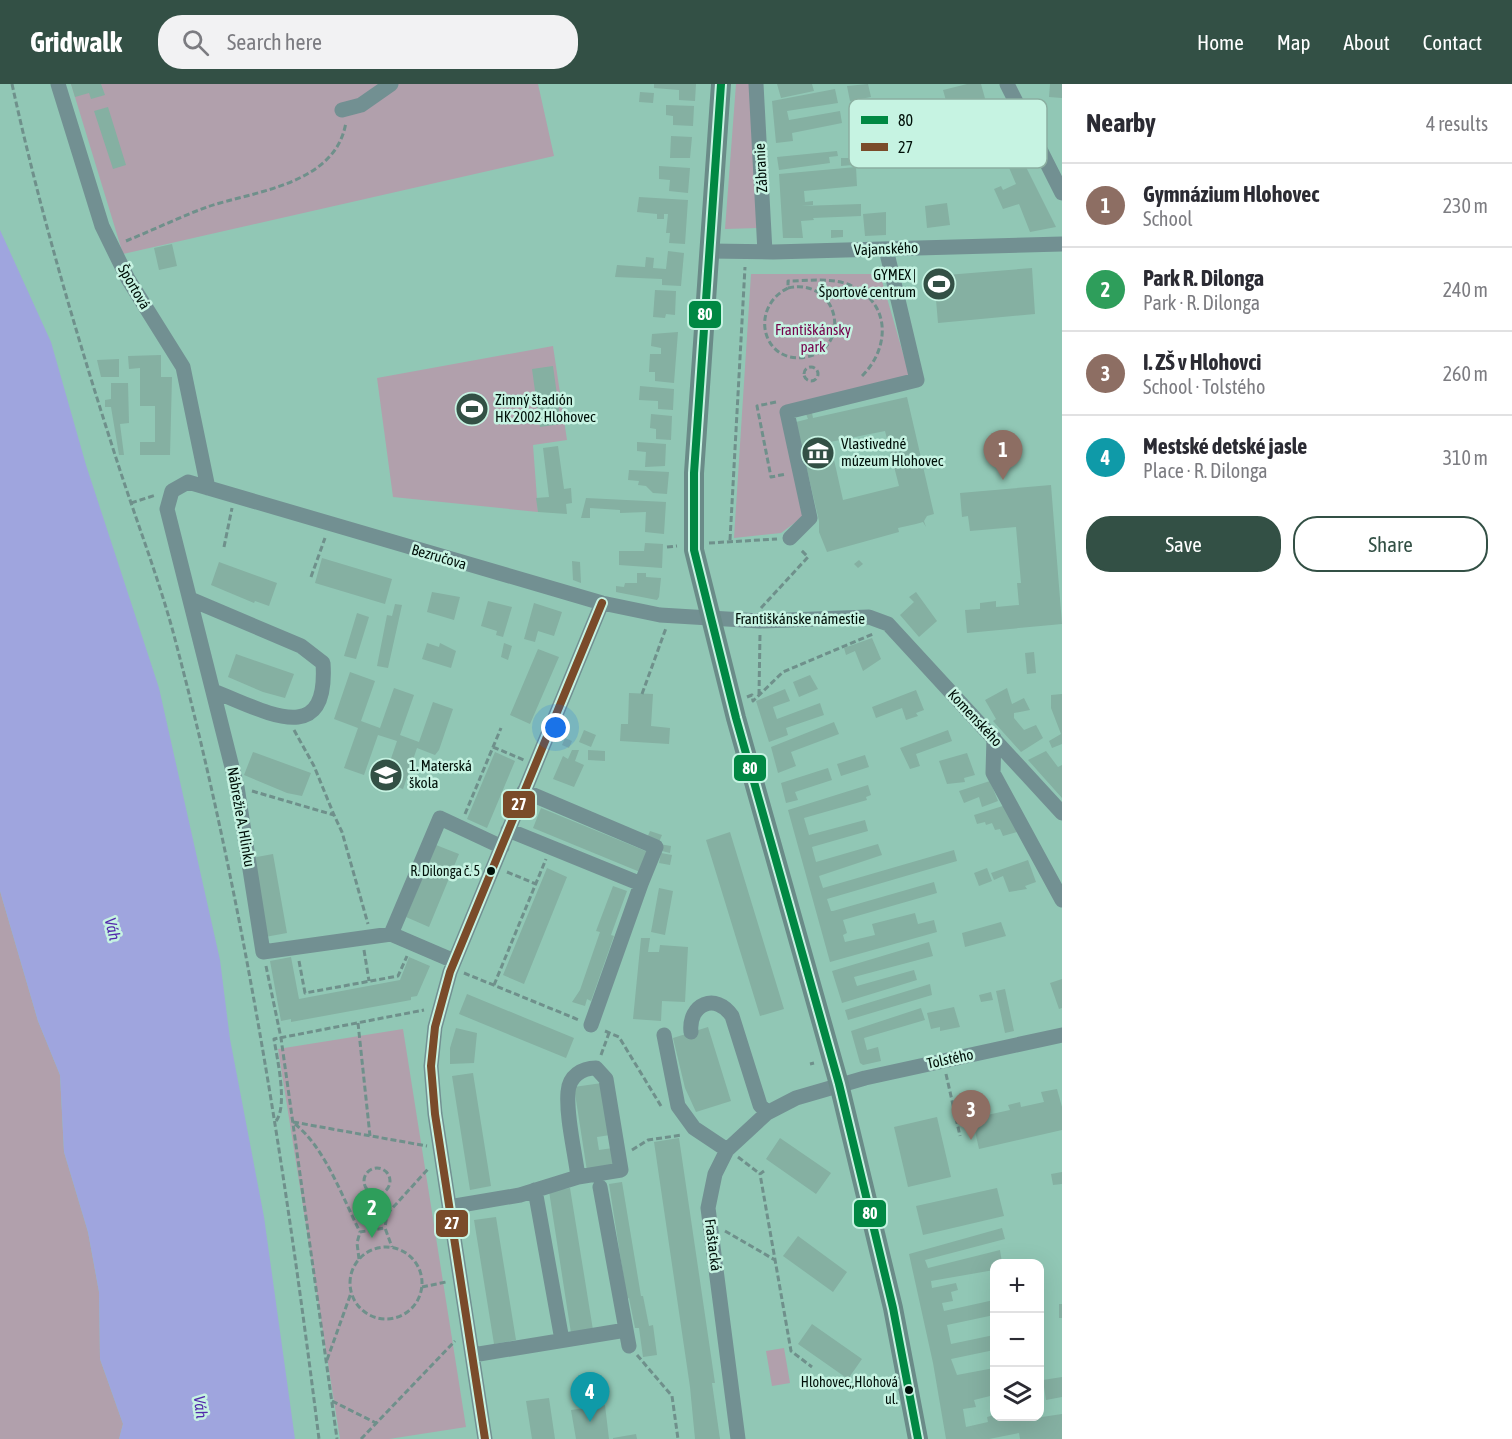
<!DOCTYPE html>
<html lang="en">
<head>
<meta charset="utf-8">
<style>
	body { margin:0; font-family:"Asap Condensed",sans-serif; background:#f2f2f3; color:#2b2b33 }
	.controls { position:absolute; right:18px; bottom:18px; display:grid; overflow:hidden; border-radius:12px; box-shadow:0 6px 24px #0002 }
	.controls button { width:54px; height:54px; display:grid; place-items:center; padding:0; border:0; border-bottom:2px solid #e1e1e2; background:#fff; color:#2b2b33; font:30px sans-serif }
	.you { position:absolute; left:556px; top:644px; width:21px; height:21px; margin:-15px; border:4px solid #fff; border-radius:50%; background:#1a73e8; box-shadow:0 0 0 9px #1a73e833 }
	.badge { display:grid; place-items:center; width:39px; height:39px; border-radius:50%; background:#335045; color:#fff; font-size:20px; font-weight:700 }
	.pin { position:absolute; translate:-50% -50px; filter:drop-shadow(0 2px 3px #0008) }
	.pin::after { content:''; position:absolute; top:32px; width:21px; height:18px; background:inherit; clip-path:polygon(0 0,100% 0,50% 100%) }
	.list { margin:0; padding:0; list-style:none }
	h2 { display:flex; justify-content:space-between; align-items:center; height:78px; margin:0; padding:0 24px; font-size:26px }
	h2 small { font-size:20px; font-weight:400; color:#7c7c81 }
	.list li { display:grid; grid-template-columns:39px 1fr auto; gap:18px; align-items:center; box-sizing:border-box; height:84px; padding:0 24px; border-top:2px solid #e1e1e2 }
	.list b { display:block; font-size:22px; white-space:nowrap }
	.list p { margin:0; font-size:20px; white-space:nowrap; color:#7c7c81 }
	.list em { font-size:20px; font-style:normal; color:#7c7c81 }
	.actions { display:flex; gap:12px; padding:18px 24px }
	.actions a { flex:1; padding:14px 0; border:2px solid #335045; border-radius:24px; text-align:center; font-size:21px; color:#335045 }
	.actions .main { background:#335045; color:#fff }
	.icon { flex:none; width:33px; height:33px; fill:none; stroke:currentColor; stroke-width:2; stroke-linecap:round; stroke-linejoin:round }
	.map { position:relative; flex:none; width:1062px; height:1355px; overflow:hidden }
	header { display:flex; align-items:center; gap:36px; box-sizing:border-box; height:84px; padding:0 30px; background:#335045; color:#fff }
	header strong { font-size:28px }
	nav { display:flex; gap:33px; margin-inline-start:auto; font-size:21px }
	.search { width:420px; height:54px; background:#f2f2f3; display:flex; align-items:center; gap:15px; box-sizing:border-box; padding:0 21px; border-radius:24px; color:#7c7c81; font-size:22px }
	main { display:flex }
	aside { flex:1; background:#fff }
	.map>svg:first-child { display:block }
	.green { fill:#b1a0ac }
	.water { fill:#9fa5de }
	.building { fill:#85b0a2; fill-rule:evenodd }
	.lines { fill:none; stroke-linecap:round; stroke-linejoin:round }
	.path { stroke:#6f908b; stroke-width:3; stroke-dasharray:6 3; stroke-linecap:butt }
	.minor { stroke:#729092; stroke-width:15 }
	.major { stroke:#6a8b88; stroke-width:20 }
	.bus-1-casing { stroke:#c6f3e2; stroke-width:12 }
	.bus-2-casing { stroke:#c6f3e2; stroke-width:12 }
	.bus-1 { stroke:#008843; stroke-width:8 }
	.bus-2 { stroke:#7a4b2a; stroke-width:8 }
	.bus-dot { fill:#001009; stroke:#c6f3e2; stroke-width:2 }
	.labels { text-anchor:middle; stroke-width:5; stroke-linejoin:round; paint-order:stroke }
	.bus-label { font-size:14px; fill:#001009; stroke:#c6f3e2; text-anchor:end }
	.street-label { font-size:15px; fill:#001009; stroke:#c6f3e2 }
	.poi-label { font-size:15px; fill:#001009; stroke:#c6f3e2; text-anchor:start }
	.park-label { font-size:15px; fill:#75034c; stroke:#c6f3e2 }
	.water-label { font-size:16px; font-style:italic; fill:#5228ab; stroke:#c6f3e2 }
	.key { fill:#c6f3e2; stroke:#8bafa1; stroke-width:1.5 }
	.key-label { font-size:16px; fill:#001009 }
	.line-badge { stroke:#c6f3e2; stroke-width:2 }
	.badge-label { font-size:16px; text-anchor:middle; font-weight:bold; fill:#fff }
</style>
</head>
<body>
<header>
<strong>Gridwalk</strong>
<div class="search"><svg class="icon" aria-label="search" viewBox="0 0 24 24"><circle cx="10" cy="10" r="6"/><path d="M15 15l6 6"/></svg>Search here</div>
<nav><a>Home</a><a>Map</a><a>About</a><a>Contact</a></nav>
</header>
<main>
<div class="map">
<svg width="1062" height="1355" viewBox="0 0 1062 1355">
	<rect width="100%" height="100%" fill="#91c7b5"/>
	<path class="green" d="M71,0H538L554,72L123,170Z
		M736,0H751L758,144L725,145Z
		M751,190H880L911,297L787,328L808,429L781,449L734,454Z
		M553,262L567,356L533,361L538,428L393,413L377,294Z
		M0,807L38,937L60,991L64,1068L88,1148L99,1208L100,1275L123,1340L119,1355H0Z
		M403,945L466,1343L389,1355H340L278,965Z
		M784,1264L790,1299L772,1302L766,1267Z"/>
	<path class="water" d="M0,146L51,258L86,381L159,604L220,876L230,955L264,1133L295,1355H119L123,1340L100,1275L99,1208L88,1148L64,1068L60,991L38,937L0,807Z"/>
	<path class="building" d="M71,0H101L105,11L91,15L89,9L75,13Z
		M654,0H696L695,17L679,16V6L654,4Z
		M777,0H812L814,7L781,14Z
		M868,0L871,13L850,17L847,2Z
		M967,0H981L986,18L964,23L963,16L947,20L943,6Z
		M1050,0H1062V14L1049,13Z
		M835,5L838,19L787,27L789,36L840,27L842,39L792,49L793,57L776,59L772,17Z
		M640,8L654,9L653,19L639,18Z
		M666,21L694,22L693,42L673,41V32L666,31Z
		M108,23L126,81L113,85L94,27Z
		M1004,40L1014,59L1056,143L1030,148L1019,120L1003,125L994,105L1001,102L1003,106L1016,100L1007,79L991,81L988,66L998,64L997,54L918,67L916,55Z
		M671,52L692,53L690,74H670Z
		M837,67L838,72L829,73L830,79L779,86L777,73Z
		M841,74H852L853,81L841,82Z
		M659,82L690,84L688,109L669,107L670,96L659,95Z
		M856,83L857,102L804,107L805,118L813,117V121L801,122L861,120V132L813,134L814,136L801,137L803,154H783L779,90Z
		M639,113L688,116L685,160L669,159L670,149H666L668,130H664V135H657V130L637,128Z
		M947,119L950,141L927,144L925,122Z
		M886,128V151L865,152L863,130Z
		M831,146H843V153L831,154Z
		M172,160L177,182L159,186L154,164Z
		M668,167L684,169L681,202L662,201V195L615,193L617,181L645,183L646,173L654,174L653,184L666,185Z
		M1032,184L1035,230L938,239L934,192Z
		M655,206L676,207L675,231L666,230L665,234L653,233Z
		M678,248L674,299L655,297V288H649L650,270H661V264L651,262L652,250Z
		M161,271V293H172L170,371H140V358H155V322H140V284L129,285L128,272Z
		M119,275V293H101L97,276Z
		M553,282L561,340L540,343L532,285Z
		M111,299H128L129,339L120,340L124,371H119L111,323H105V316L111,315Z
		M640,302L674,305L673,326L658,325V317L639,316Z
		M907,313L934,430L927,432L924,437L926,443L923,438L916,440L898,444L899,448L827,468L819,448V437L796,338L808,335L806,330L812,329L813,334ZM885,347L899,402L843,416L830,358Z
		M651,330L672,332L671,356L656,355V345L650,344Z
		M637,358L666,360L665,382L645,383L646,368L637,367Z
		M558,362L564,405L571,404L572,419L566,420L567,430L538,428L536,414L549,413L543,364Z
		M629,386L669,388L667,410L653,409L646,402L638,401L639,397L628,396Z
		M1051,401L1062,540L967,549L965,526L980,525V519L996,517V523L1019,521L1017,499H1021L1016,443L970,447L968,432L962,433L960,409Z
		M586,414L666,418L664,450L645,448L646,428L620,429V426L590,424V434H581Z
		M645,459L663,460L662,484L619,481V467H644Z
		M322,474L392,495L385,520L315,499Z
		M859,476L863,480L858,484L854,480Z
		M572,477L580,478L581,499L573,496Z
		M219,478L277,499L269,522L255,517L254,519L211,501Z
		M637,489H646V493L661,494L659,513L657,516L616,508V502L624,503L625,499H637Z
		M432,508L460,513L454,536L427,528Z
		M916,508L937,537L919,553L900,531L914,518L909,513Z
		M488,517L512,523L503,553L496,551L497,547L481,542Z
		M534,519L562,528L554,552L538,547L535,558L524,555Z
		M395,520L402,521L388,584L377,582L387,531L392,532Z
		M357,529L369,533L356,575L344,572Z
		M872,554L881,575L863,587L855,567L846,571L844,564Z
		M427,559L439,563L440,559L456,567L451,584L422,575Z
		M504,559L512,562L508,576L501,573Z
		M538,565L559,573L530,640L510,631Z
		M1034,568L1036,589L1027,590L1025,569Z
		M236,570L294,590L285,614L263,608L228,593Z
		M350,588L375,597L361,637L380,644L394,604L414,611L400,651L419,658L433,618L453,625L439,666L435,671L417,664L403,705L383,698L397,657L378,651L364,691L344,684L358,644L334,635Z
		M810,591L818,605L799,613L793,598Z
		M1007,604L1012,620L1024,614L1030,626L1014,629V634L1024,646L1036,641L1043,654L1021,668L993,637L996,635L985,616Z
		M785,605L790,617L773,623L777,635L820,619L824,631L786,644L788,651L769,658L756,617Z
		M916,606L924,626L916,629L918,632L906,636L902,624L876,634L872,623Z
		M629,609L653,610L651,642L670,644L669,660L620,657L621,640H628Z
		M1062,610V660L1052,664L1049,657L1061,650L1051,624V611Z
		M834,638L839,650L791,668L796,682L778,689L771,663Z
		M584,646L596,651L591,663L579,658Z
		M948,646L952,657L916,670L920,682L910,685L900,664Z
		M565,654L572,657L569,664L562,661Z
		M572,666H579L575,677L584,681L574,703L553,695L563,672L568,675Z
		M588,666L605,667V677L588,676Z
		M1046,667L1058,683L1062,681V714L1028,676Z
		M253,668L311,689L302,712L287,709L244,691Z
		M495,668L515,677L487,744L467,735Z
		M967,669L975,691L964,694L965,698L947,700L939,677Z
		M865,671L869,683L841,692L837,680Z
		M828,684L832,696L795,708L798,716L786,719L781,699Z
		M990,697L998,717L982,723L979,713L964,719L959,707Z
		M868,701L871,711L866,713L867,716L804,734L809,751L865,736L868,747L812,763L816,778L878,760L882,771L819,792L823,804L954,766L957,777L827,815L831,827H833L934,798L937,809L843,836L847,849L843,851L845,858L875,851L872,840L915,829L918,840L934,836L937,848L830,878L788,726Z
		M1006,721L1017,748L1003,752L1000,745L995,746L992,739L986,741L985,738L977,740L974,731Z
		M541,724L648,768L640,788L533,744Z
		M650,747L662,751L659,758L647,754Z
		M730,748L784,925L760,932L706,756Z
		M659,760L671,762L670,769L658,766Z
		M436,761L459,770L429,843L406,833Z
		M661,769L672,771L670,781L659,779Z
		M273,770L287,849L265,853L251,774Z
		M1028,776L1036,798L1025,802L1027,805L1009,808L1003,792L994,796L991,789Z
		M547,784L567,793L524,900L503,891Z
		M987,784L992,797L979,802L974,789Z
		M613,802L627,807L611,851L614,852L591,917L587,915L585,922L572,918L580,906L600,848L596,847Z
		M659,804L673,807L665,851L651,848Z
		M1001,838L1006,852L965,863L962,849Z
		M641,854H650L648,868H659L660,861L688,863L685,918L662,917L661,937L633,935Z
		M929,858L933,872L854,893L857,902L914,886L917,896L842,919L832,887Z
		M291,873L299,915L400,896L409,873L430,882L417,912L411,913V916L291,938V935L281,937L270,877Z
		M1062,895V924L1059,925L1050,899Z
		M930,900L932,911L848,936L845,926Z
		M1005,905L1014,947L1005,949L996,907Z
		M991,908L993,916L981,918L979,911Z
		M467,910L574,954L566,974L459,930Z
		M954,923L960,943L940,947V943L931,945L927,929Z
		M921,924L925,936L864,954L867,966L878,963L881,977L863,981L860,979L851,947Z
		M708,943L731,1017L696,1028L685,1004L673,954Z
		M456,944L477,949L474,979L450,980V964Z
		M473,989L491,1102L470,1106L452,992Z
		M602,999L610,1051L597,1053L598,1060L599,1066L613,1064L615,1082L587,1087L574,1003Z
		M1057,1005L1062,1023V1046L979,1065L970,1025L985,1022L987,1031L1010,1026L1008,1021L1020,1018L1021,1023L1044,1018L1041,1008Z
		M937,1033L951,1093L908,1103L894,1043Z
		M679,1054L715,1299H712L720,1355H695L690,1303L654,1058Z
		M780,1054L831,1089L816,1110L766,1075Z
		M1062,1088V1100L1053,1101L1051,1090Z
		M622,1098L641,1212H643L649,1242L653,1241L657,1271L643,1273L639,1244H635L629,1214L627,1215L609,1100Z
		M570,1104L593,1246L571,1249L549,1107Z
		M997,1104L1004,1132L923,1151L916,1122Z
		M496,1133L516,1256L494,1260L474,1136Z
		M1002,1144L1005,1155L925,1176L928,1184L1000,1166L1002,1179H994V1186L931,1197L932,1204L956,1199L958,1206L951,1208L953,1217L942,1219L944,1227L994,1216V1231L947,1241L951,1260L994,1251V1266L951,1275L957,1291L994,1284V1311L974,1316L976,1323L963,1325L966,1343L988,1338L987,1333L994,1331L1035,1334L1062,1330V1355H1020L1019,1349L989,1355H946L933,1279L909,1170Z
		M798,1152L847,1188L833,1208L783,1172Z
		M1059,1220H1062V1234H1059Z
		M812,1240L862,1275L848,1295L798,1260Z
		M1062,1293V1313L1046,1316L1043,1296Z
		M549,1314L555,1355H532L526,1317Z
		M605,1321L609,1355H576L571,1326Z
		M636,1350L637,1355H613V1354Z"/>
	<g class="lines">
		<path class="path" d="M12,0C40,128 77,253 117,377C135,433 156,487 172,544C243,809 285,1082 319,1355
			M126,157C153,146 180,133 207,123C254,107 336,101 346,38
			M788,204C839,193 853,264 806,273C763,281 748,224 788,204V197C808,197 834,193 852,202C893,221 889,267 860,294
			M804 290a7 7 0 1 1 14 0a7 7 0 1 1-14 0Z
			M776,318L757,322L771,393L786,390
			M131,419L156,411
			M730,456L745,183
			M709,459L777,455
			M224,463L232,424
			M667,463L677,462
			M311,493L325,454
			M761,524L808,473L800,465
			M642,610L666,544
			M759,611L760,550
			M747,613L752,611L753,617L783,588L873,550
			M294,646L314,682L334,731
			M493,663L524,676
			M252,707L334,731L342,748L368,840
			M465,730L501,644
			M507,788L536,800
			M364,866L369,897
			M299,877L305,909L398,892L407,872
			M266,882L281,954L337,1355
			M464,889L579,936
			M494,901L546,775
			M358,939L370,1052
			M605,947L619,953L661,1022H663
			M601,971L609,949
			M810,980L814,979
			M946,990L960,1052
			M276,1037C288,1022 277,974 274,955L424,926
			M293,1038L427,1062
			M295,1040C326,1065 342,1113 360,1148
			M632,1066L648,1056L682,1051
			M738,1073L760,1090
			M364 1097a13 13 0 1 1 26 0a13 13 0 1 1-26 0Z
			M764,1087L760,1090L791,1267L812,1283
			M381,1109L387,1130L385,1144
			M387,1130L428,1085
			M725,1147L775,1176
			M350 1199a36 36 0 1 1 72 0a36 36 0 1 1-72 0Z
			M359,1175L357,1159L360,1148L385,1144L392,1163
			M422,1203L446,1198
			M637,1271L672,1312L678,1355
			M327,1276L351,1209
			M332,1317L376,1339
			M361,1355L455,1257"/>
		<path class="minor" d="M58,0L102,142L128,195L183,283L208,404
			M756,0L765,168
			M1007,0L1062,109
			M342,26L361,21L391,0
			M710,167L773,168L1062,160
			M790,454L810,434L787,328L917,296L886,165
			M190,515L301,562L323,579C329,668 262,625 213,607
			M994,654L993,689L1062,816
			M524,707L656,763L641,800
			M508,746L641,800L591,941
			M391,850L440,734L502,763
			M454,877L391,850L263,868L237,703L167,425L172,407L188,398L602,519L660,531L760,537L869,533L888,540L1062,729
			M691,948C688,920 716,908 732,932L760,1021L767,1029
			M664,951L678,1022L694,1044L727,1066
			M600,1103L629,1262
			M535,1106L562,1256
			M449,1123L520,1111L578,1093C575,1068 566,1033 568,1008C569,992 582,984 596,984L606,995L621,1086L578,1093
			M473,1271L626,1246
			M485,1355L435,1030L431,982L435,943L450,888L602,519
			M738,1355L708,1124L715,1090L727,1066L767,1029L796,1014L865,994L1062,951"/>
		<path class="major" d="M721,0L694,389V466L736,634L839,1000L893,1224L918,1355"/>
		<defs>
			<path id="bus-1" d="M721,0L694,389V466L736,634L839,1000L893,1224L918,1355"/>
			<path id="bus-2" d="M485,1355L435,1030L431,982L435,943L450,888L602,519"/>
		</defs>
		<use href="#bus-1" class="bus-1-casing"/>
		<use href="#bus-2" class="bus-2-casing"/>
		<use href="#bus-1" class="bus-1"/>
		<use href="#bus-2" class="bus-2"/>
	</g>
	<defs>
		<symbol id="stadium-disc" viewBox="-11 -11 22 22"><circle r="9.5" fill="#335045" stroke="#c6f3e2"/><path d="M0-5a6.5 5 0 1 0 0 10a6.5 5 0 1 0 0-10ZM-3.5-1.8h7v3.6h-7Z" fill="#fff"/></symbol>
		<symbol id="museum-disc" viewBox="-11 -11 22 22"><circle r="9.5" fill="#335045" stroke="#c6f3e2"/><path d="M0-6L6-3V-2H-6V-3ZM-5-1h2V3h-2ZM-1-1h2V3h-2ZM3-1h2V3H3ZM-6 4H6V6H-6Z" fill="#fff"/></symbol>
		<symbol id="school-disc" viewBox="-11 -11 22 22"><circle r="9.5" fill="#335045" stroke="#c6f3e2"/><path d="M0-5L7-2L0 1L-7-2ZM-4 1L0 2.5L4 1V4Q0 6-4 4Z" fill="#fff"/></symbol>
	</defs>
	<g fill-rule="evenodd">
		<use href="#stadium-disc" x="920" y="181" width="38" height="38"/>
		<use href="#stadium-disc" x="453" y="306" width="38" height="38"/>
		<use href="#museum-disc" x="799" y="350" width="38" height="38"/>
		<use href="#school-disc" x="367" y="672" width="38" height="38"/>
	</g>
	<g class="bus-dot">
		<circle cx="491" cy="787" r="5"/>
		<circle cx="909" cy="1306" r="5"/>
	</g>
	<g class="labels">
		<g class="bus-label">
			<text x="480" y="792">R. Dilonga č. 5</text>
			<text x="898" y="1303">Hlohovec,,Hlohová<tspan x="898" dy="17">ul.</tspan></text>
		</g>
		<g class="street-label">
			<text transform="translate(761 84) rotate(-93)" y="5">Zábranie</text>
			<text transform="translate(886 165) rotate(-2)" y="5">Vajanského</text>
			<text transform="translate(134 203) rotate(60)" y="5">Športová</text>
			<text transform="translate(439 473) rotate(16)" y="5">Bezručova</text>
			<text x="800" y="540">Františkánske námestie</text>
			<text transform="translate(975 634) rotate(47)" y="5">Komenského</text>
			<text transform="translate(241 733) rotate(80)" y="5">Nábrežie A. Hlinku</text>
			<text transform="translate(950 975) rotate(-12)" y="5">Tolstého</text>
			<text transform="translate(713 1161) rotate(83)" y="5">Fraštacká</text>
		</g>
		<g class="poi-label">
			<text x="916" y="196" text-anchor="end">GYMEX |<tspan x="916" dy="17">Športové centrum</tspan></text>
			<text x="495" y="321">Zimný štadión<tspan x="495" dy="17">HK 2002 Hlohovec</tspan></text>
			<text x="841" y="365">Vlastivedné<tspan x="841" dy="17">múzeum Hlohovec</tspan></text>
			<text x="409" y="687">1. Materská<tspan x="409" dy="17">škola</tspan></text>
		</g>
		<g class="park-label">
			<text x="813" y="251">Františkánsky<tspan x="813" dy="17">park</tspan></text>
		</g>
		<g class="water-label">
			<text transform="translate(113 845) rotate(77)" y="6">Váh</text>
			<text transform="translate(201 1323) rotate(83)" y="6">Váh</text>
		</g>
	</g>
	<rect x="849" y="15" width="198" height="69" rx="9" class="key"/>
	<rect x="861" y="32" width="27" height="8" fill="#008843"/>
	<rect x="861" y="59" width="27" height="8" fill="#7a4b2a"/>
	<g class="key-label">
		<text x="898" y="42">80</text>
		<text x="898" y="69">27</text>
	</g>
	<g class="line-badge">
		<rect x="688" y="216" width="34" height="29" rx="6" fill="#008843"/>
		<rect x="733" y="670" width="34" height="28" rx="6" fill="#008843"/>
		<rect x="502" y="706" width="34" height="29" rx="6" fill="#7a4b2a"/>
		<rect x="853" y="1115" width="34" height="29" rx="6" fill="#008843"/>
		<rect x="435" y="1125" width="34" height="29" rx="6" fill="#7a4b2a"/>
	</g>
	<g class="badge-label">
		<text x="705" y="236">80</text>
		<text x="750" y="690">80</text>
		<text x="519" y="726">27</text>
		<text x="870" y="1135">80</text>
		<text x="452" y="1145">27</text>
	</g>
</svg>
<div class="controls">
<button>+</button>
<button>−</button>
<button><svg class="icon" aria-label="layers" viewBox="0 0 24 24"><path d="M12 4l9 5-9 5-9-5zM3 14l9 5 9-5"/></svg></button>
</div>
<div class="you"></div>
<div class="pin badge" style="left:1003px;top:396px;background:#8d6e63">1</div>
<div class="pin badge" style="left:372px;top:1154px;background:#2e9e5b">2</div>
<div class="pin badge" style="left:971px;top:1056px;background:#8d6e63">3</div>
<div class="pin badge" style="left:590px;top:1338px;background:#0f9aa8">4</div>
</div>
<aside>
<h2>Nearby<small>4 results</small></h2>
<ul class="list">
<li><span class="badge" style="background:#8d6e63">1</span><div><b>Gymnázium Hlohovec</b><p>School</p></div><em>230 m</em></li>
<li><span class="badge" style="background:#2e9e5b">2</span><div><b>Park R. Dilonga</b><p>Park · R. Dilonga</p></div><em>240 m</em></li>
<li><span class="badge" style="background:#8d6e63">3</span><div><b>I. ZŠ v Hlohovci</b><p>School · Tolstého</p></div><em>260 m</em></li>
<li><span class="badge" style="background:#0f9aa8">4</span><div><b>Mestské detské jasle</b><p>Place · R. Dilonga</p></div><em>310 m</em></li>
</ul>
<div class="actions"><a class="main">Save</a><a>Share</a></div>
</aside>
</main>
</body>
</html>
